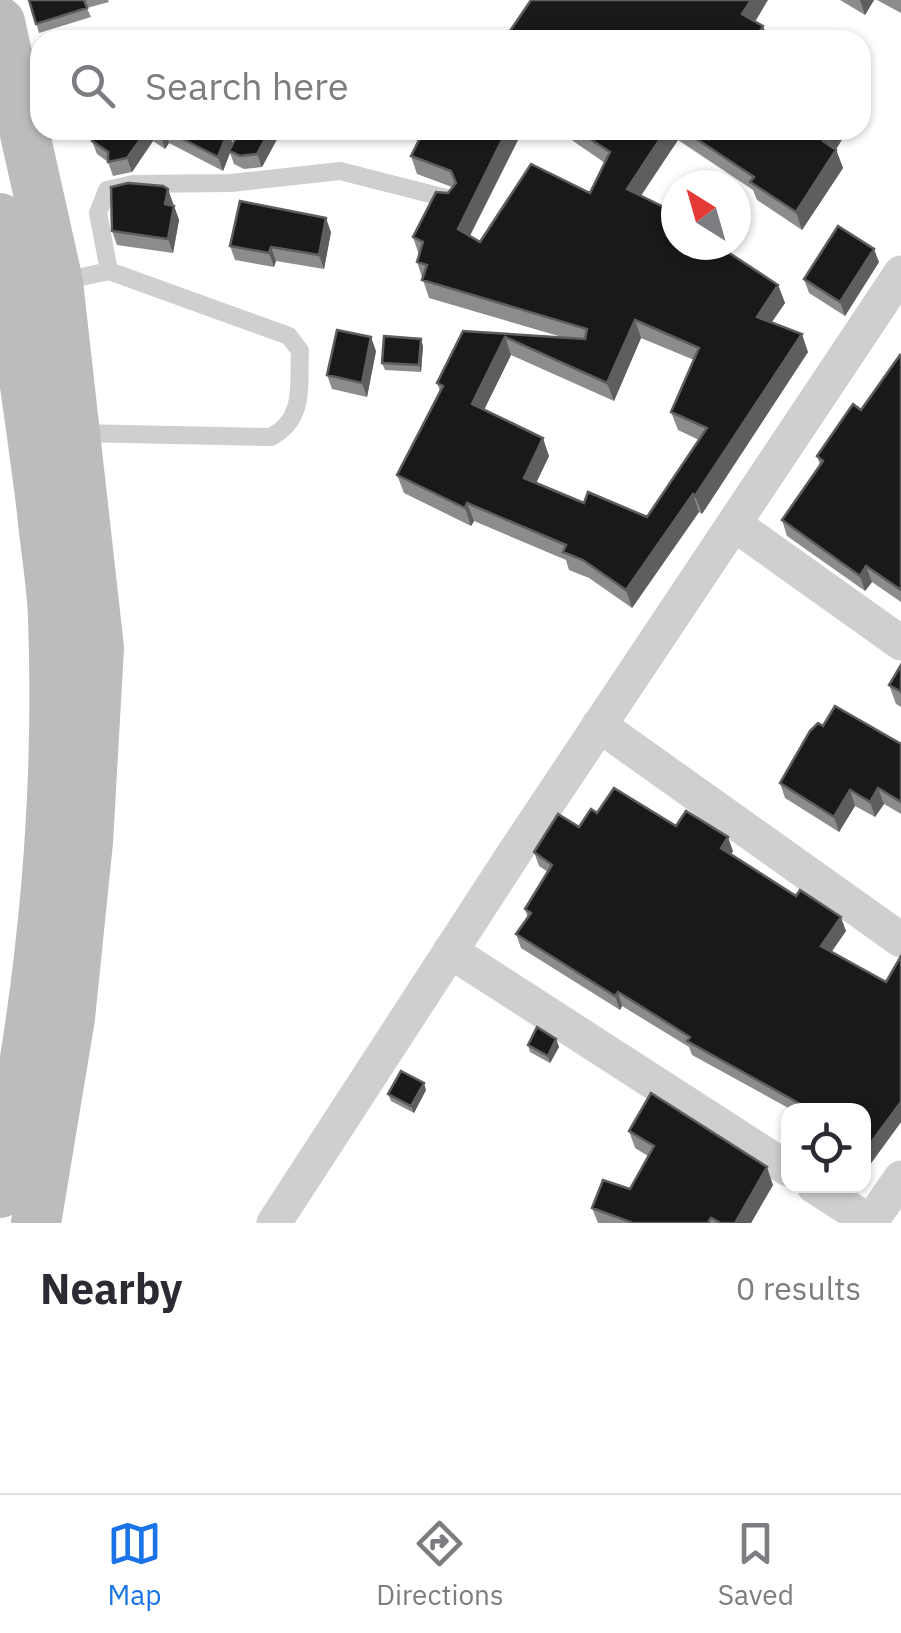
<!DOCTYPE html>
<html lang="en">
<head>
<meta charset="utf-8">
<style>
	body { margin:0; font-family:"IBM Plex Sans",sans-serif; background:#f7f7f7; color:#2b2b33 }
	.controls { position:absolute; right:30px; bottom:30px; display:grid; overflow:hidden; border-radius:20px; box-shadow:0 2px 8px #0004 }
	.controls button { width:90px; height:90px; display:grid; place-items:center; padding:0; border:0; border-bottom:2px solid #e1e1e2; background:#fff; color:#2b2b33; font:50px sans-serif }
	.compass { position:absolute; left:661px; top:170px; width:90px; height:90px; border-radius:50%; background:#fff; box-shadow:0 2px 8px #0004; rotate:323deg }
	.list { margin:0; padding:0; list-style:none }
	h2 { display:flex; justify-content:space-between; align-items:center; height:130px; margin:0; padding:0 40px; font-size:42px }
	h2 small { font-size:32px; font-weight:400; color:#7c7c81 }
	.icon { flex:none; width:55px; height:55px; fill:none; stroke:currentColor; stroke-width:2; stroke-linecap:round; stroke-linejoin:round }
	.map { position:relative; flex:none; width:901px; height:1223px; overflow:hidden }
	.search { position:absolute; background:#fff; box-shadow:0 2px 8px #0004; left:30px; right:30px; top:30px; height:110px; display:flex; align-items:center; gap:25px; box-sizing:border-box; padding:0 35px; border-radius:30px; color:#7c7c81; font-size:38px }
	.sheet { height:270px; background:#fff }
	nav { display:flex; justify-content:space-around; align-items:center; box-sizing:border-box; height:140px; border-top:2px solid #e1e1e2; background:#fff; font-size:28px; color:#7c7c81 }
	nav a { display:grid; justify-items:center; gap:5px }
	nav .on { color:#1a73e8 }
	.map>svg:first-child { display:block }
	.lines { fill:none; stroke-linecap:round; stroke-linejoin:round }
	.lane { stroke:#cfcfcf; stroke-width:18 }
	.street { stroke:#cfcfcf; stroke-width:35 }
	.secondary { stroke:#bcbcbc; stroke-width:50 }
	.wall { fill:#8c8c8c; fill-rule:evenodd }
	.shaded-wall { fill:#5e5e5e }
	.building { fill:#191919; stroke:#5e5e5e; stroke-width:2.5; fill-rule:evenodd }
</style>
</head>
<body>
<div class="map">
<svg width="901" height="1223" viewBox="0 0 901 1223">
	<rect width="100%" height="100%" fill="#fff"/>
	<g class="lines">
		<path class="lane" d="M109,271L98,213L107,190L133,184L231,183L340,171L450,199
			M63,281L109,271L289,336L300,351C298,386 306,418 271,437L77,433"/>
		<path class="street" d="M734,524L901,643
			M599,725L901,940
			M450,951L788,1169
			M814,1186L870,1222
			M274,1223L513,855L901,273
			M870,1223L901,1178"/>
		<path class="secondary" d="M0,22L58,282L99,648L88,842L70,1018L36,1223
			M0,218C15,316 30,414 42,512C45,547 52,583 53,618C60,810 40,1005 0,1193"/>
	</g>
	<path class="wall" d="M29,0H108L109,2L87,8L91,17L39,33Z
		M840,0H874L865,15Z
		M877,0H901V13Z
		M100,130H226L228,131L233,144L240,130H282L262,167L244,169L234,164L230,153L223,171L169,143L165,149L153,141L132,172L113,176L108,162L97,154L92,141Z
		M424,130H523L470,236L480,242L590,193L605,163L573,141L567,130H848L836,149L843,168L802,230L757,200L753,190L678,140L641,196L676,245L778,285L785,303L771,323L808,352L702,514L699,512L632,608L589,578L569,570L566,560L474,521L471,526L404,493L397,475L440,391L437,383L463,331L562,337L429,298L417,262L419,255L413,237L452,187L417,174L411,156ZM641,338L694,360L671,412L678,430L699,440L647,517L584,503L536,483L549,456L484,410L511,355L614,401Z
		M173,203L179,220L173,253L117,245L112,231Z
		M331,232L324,269L276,261L274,267L235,260L230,246Z
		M879,262L845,316L809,293L804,279Z
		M423,346L421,372L385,370L382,363Z
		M376,351L367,397L332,389L327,375Z
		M901,356V602L872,582L865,591L787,536L782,520L820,465L817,456L861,410Z
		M901,665V707L896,704L889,685Z
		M823,726L901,744V814L884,804L875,817L855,806L839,832L785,798L780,783Z
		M597,813L676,826L733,851L731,854L846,931L831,952L886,982L901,956V1122L869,1166L864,1162V1110H792L692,1055L689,1047L622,1006L620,1010L521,948L516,934L528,918L525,909L548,872L539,866L534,852L579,827Z
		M556,1039L559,1047L550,1063L530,1052L528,1045Z
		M426,1090L414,1113L391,1101L388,1094Z
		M629,1131L773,1185L751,1223H598L592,1208L630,1189L648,1156L635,1148Z"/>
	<path class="shaded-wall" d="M751,0H768L749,32L742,14Z
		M860,0H874L865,15Z
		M763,26L768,40H755Z
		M147,130H149L153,141L132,172L127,158Z
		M164,130L169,143L165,149L161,135Z
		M270,130H282L262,167L257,154Z
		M507,130H523L464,247L458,229Z
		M666,130H674L678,140L633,207L627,189Z
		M830,130H848L830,159L823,141Z
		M228,131L233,145L223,171L218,157Z
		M836,150L843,168L802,230L796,212Z
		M168,189L173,203L170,218L165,204Z
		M174,206L179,220L173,253L168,239Z
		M326,218L331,232L324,269L319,255Z
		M271,247L276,261L274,267L269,253Z
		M874,249L879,262L845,316L840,302Z
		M778,285L785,303L763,335L757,317Z
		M635,320L641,338L614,401L607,383Z
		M802,334L808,352L702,514L695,496Z
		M371,337L376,351L367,397L362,383Z
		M505,337L511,355L478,422L472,404Z
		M421,339L423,346L421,372L419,365Z
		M543,438L549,456L530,496L524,478Z
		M693,494L699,512L632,608L626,590Z
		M467,503L474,521L471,526L465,508Z
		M866,566L872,582L865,591L860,576Z
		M878,788L884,804L875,817L870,802Z
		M850,790L855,806L839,832L834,817Z
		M728,837L733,851L726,862L721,848Z
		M841,917L846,931L826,960L821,946Z
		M618,992L622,1006L620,1010L615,996Z
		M556,1039L559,1047L550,1063L548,1056Z
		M424,1083L426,1090L414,1113L411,1106Z
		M901,1102V1122L869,1166L864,1152Z
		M767,1167L773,1185L751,1223H735Z"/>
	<path class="building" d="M29,0H84L87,8L36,24Z
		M531,0H751L742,14L763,26L755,40H504Z
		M100,130H147L127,158L108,162V152L92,141Z
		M152,130H164L161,135Z
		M165,130H226L228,131L218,157Z
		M240,130H270L257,154L240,156L229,151Z
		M424,130H507L458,229L480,242L531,164L590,193L610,152L576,130H666L627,189L676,213V245H717L778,285L757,317L802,334L695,496L693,494L626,590L583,560L563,552L566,545L467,503L465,508L397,475L443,386L437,383L463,331L585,339L587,329L422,280L427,265L417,262L423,242L413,237L436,192L448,193L456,183L451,171L411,156ZM635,320L699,348L671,412L707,428L647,517L588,492L584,503L524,478L543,438L472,404L505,337L607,383Z
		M683,130H830L823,141L836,150L796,212L750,182L754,177Z
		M128,183L163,186L168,189L165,204L174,206L168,239L112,231L111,187Z
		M240,201L326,218L319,255L271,247L269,253L230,246Z
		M838,226L874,249L840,302L804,279Z
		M337,330L371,337L362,383L327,375Z
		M384,336L421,339L419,365L382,363Z
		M900,355L901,356V590L866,566L860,576L782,520L823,461L817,456L853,404L861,410Z
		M901,665V692L889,685Z
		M835,706L901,744V802L878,788L870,802L850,790L834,817L780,783L810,731L818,723L823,726Z
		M614,788L676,826L686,811L728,837L721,848L796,896L800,890L841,917L821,946L886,982L901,956V1102L864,1152V1110H811L687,1041L690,1037L618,992L615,996L516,934L531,913L525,909L552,865L534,852L558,814L579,827L591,809L597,813Z
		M537,1027L556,1039L548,1056L528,1045Z
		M401,1071L424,1083L411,1106L388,1094Z
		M651,1093L767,1167L735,1223H721L711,1218L708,1223H633L592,1208L603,1180L630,1189L654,1146L629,1131Z"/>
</svg>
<div class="controls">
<button><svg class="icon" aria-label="locate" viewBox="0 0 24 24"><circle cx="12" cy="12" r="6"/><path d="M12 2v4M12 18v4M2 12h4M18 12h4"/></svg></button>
</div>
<svg class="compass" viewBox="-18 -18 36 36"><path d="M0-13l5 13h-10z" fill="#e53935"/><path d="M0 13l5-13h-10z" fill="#7c7c81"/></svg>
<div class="search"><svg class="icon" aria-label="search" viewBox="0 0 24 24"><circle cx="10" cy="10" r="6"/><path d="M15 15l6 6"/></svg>Search here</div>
</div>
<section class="sheet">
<h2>Nearby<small>0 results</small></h2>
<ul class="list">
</ul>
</section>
<nav>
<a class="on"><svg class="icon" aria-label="map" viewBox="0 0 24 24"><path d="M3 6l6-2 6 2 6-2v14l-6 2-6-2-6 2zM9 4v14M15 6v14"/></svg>Map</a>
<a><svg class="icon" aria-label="directions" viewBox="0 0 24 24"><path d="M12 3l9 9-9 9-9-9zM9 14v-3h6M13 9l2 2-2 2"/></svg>Directions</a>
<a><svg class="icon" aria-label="saved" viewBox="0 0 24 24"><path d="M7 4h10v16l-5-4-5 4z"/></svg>Saved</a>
</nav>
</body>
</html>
